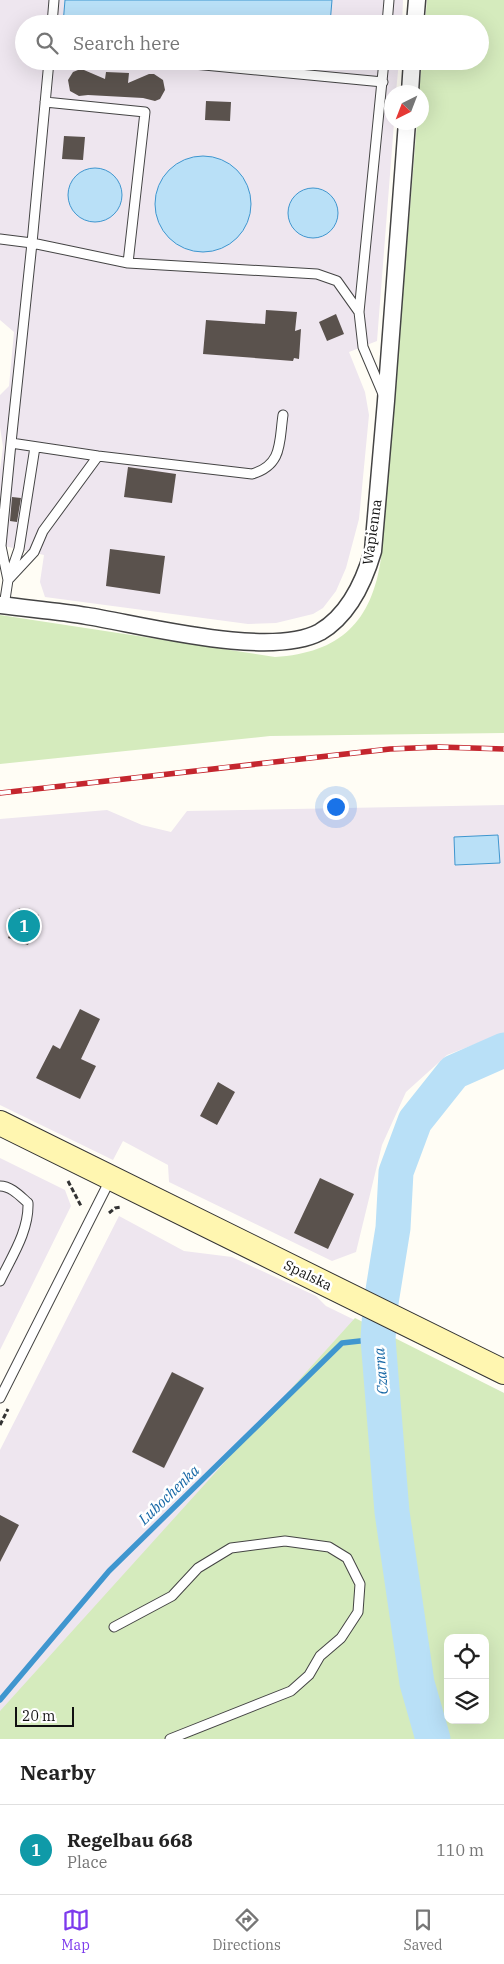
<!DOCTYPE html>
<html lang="en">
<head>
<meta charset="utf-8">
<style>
	body { margin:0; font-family:"IBM Plex Serif",serif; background:#f2f2f2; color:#222 }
	.controls { position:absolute; right:15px; bottom:15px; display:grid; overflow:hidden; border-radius:10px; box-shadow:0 5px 20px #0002 }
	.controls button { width:45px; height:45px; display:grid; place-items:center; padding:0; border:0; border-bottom:1px solid #e0e0e0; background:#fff; color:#222; font:25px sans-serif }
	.compass { position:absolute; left:384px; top:85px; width:45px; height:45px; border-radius:50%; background:#fff; box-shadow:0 5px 20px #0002; rotate:222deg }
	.scale { position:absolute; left:15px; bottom:12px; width:59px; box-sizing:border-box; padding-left:5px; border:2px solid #111; border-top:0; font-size:14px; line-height:18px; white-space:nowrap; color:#111; -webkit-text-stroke:4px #fff; paint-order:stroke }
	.you { position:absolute; left:335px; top:806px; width:18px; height:18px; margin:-12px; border:4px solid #fff; border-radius:50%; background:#1a73e8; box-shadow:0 0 0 8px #1a73e833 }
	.badge { display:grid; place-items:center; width:32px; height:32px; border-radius:50%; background:#7c3aed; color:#fff; font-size:16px; font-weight:700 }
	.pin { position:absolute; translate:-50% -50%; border:2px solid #fff; box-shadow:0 1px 5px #0006 }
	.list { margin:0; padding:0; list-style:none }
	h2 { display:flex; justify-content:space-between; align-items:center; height:65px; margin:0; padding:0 20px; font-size:21px }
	h2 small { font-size:16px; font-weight:400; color:#767676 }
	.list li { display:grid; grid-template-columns:32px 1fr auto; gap:15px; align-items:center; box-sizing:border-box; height:90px; padding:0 20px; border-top:1px solid #e0e0e0 }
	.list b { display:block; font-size:19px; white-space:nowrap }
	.list p { margin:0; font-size:16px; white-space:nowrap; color:#767676 }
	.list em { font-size:16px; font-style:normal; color:#767676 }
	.icon { flex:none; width:28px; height:28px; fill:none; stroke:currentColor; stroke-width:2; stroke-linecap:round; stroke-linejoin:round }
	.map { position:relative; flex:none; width:504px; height:1739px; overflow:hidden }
	.search { position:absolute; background:#fff; box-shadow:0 5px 20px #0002; left:15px; right:15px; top:15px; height:55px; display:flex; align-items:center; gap:12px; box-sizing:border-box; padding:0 18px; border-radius:28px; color:#767676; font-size:19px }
	.sheet { height:155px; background:#fff }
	nav { display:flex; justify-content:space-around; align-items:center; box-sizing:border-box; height:70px; border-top:1px solid #e0e0e0; background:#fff; font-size:14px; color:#767676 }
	nav a { display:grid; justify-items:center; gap:2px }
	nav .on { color:#7c3aed }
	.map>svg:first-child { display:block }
	.industrial { fill:#eee6ef; fill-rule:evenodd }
	.green { fill:#d5ebbd; fill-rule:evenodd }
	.water { fill:#b9e0f7; stroke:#3f96cf }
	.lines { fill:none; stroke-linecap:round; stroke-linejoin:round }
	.stream { stroke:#3f96cf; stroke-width:5.5 }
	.river { stroke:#b9e0f7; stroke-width:35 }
	.building { fill:#5a524d }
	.lane-casing { stroke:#444; stroke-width:11 }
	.street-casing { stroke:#444; stroke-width:19 }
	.secondary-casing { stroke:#333; stroke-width:26 }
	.path { stroke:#333; stroke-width:3; stroke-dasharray:5 2.5; stroke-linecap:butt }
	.lane { stroke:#fff; stroke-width:9 }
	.street { stroke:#fff; stroke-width:16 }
	.secondary { stroke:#fff6b0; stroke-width:24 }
	.rail-casing { stroke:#c4262e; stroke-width:5.5 }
	.rail { stroke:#fff; stroke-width:4; stroke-dasharray:11; stroke-linecap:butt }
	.labels { text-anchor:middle; stroke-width:5; stroke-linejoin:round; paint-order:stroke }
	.street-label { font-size:14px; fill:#111; stroke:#fff }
	.water-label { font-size:15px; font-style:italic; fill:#1768a6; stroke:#fff }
</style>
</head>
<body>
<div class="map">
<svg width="504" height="1739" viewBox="0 0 504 1739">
	<rect width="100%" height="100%" fill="#fffdf5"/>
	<path class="industrial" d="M0,0H403L402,24H24V61H399L396,92H392V122L394,123L377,341L349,352L365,392L369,415L359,519L346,568L336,591L323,608L313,614L276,623L248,624L45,597L40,582L44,555L0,545V470L3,447L0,427V395L9,386L14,332L0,320Z
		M504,805V1033L447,1055L406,1092L382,1145L356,1252L332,1261L169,1182L168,1165L123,1141L113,1160L0,1105V819L107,810L142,825L171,832L187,811Z
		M0,1158L65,1190L71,1206L0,1350Z
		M119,1216L184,1251L232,1257L316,1296L326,1306L504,1393V1739H0V1450ZM448,1638H485V1720H448Z"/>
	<path class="green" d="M427,0H504V733L270,736L0,764V615L275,657C340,653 372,622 381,558L417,123L422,122V92H419L422,61H480V24H425Z
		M355,1318L504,1393V1739H0V1711ZM448,1638H485V1720H448Z"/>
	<path class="water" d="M65,0H332L330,24H63Z
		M239,61H327L320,68Z
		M155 204a48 48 0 1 1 96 0a48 48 0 1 1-96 0Z
		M68 195a27 27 0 1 1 54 0a27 27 0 1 1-54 0Z
		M288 213a25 25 0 1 1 50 0a25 25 0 1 1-50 0Z
		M498,835L500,863L455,865L454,837Z"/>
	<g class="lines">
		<path class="stream" d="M0,1700L109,1571L342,1343L378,1339"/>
		<path class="river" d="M433,1739L417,1683L392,1512L378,1339L380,1309L393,1228L396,1172L415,1121L454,1072L504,1050"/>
	</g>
	<path class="building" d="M78,70H84L105,79L106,72L129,73L128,83L149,74H154L163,80L165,90L160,99L155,101L143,98L88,95L79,96L70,91L68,80L73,72Z
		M206,101L231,102L230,121L205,120Z
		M64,136L85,137L83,160L62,159Z
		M266,310L297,312L295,331L301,329L299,359L294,358L293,361L203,354L206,320L265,324Z
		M336,314L344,334L327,341L319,322Z
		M128,467L176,474L172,503L124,497Z
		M12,497L21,498L17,522L10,521Z
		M110,549L165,556L160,594L106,586Z
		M19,908L39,915L28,945L8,938Z
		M80,1009L100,1019L81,1059L96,1066L80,1099L36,1078L53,1045L60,1049Z
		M218,1082L235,1092L217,1125L200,1116Z
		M320,1178L354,1194L328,1249L294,1233Z
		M172,1372L204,1388L164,1468L132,1452Z
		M0,1515L19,1525L0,1562Z"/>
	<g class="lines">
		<defs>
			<path id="lane" d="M52,24L54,0
				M387,24L389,0
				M49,61L32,243L128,263L317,274L337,281L359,312
				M162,61L383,82
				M45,102L145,112L128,263
				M0,239L32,243L11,443L98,456L252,474C283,465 279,442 283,415
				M383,394L363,347L359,312L384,61
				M10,575L19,549L35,447
				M8,580L34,552L43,531L98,456
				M4,606L8,580L1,546L11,443
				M0,1186C11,1186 20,1196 28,1203C29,1231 12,1256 0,1281
				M0,1398L111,1178
				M114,1627L172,1596L198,1568L231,1548L285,1541L329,1547L347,1558L360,1584L358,1612L341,1638L320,1656L309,1675L291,1691L170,1739"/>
			<path id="street" d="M415,24L417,0
				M410,92L412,61
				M0,605C29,609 58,611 87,616C143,625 270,659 320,632C349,615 364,582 373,551L386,401L407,122"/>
			<path id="secondary" d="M0,1123L504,1372"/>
		</defs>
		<use href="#lane" class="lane-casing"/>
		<use href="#street" class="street-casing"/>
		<use href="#secondary" class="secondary-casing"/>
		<path class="path" d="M68,1181L81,1206
			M109,1213L115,1208L121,1207
			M0,1425L8,1409"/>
		<use href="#lane" class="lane"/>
		<use href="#street" class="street"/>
		<use href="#secondary" class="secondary"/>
		<defs>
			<path id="rail" d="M0,793L390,749L439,747L504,749"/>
		</defs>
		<use href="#rail" class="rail-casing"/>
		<use href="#rail" class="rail"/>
	</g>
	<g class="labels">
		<g class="street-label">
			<text transform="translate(372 532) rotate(-82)" y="5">Wapienna</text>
			<text transform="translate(308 1275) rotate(26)" y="5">Spalska</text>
		</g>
		<g class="water-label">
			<text transform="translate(381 1371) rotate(-95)" y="5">Czarna</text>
			<text transform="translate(169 1495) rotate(-44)" y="5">Lubochenka</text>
		</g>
	</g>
</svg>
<div class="controls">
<button><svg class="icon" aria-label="locate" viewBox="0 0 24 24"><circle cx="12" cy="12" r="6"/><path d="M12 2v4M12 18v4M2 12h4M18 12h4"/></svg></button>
<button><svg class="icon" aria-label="layers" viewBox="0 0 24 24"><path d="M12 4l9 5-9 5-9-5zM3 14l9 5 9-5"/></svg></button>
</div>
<svg class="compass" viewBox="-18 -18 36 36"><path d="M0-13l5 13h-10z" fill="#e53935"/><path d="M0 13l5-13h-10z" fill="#767676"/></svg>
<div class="scale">20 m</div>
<div class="you"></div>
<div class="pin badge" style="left:24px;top:926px;background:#0f9aa8">1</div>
<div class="search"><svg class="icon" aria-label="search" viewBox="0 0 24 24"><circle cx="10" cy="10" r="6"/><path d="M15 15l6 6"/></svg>Search here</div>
</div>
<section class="sheet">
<h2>Nearby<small></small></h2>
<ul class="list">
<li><span class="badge" style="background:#0f9aa8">1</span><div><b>Regelbau 668</b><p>Place</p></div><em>110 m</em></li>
</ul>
</section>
<nav>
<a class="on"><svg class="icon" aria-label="map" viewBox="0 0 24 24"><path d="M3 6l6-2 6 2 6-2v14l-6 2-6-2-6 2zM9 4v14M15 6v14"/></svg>Map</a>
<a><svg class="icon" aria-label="directions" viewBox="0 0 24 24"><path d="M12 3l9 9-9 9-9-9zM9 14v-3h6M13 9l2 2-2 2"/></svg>Directions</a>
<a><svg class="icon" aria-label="saved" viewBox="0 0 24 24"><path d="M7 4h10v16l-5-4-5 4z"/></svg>Saved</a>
</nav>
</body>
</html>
